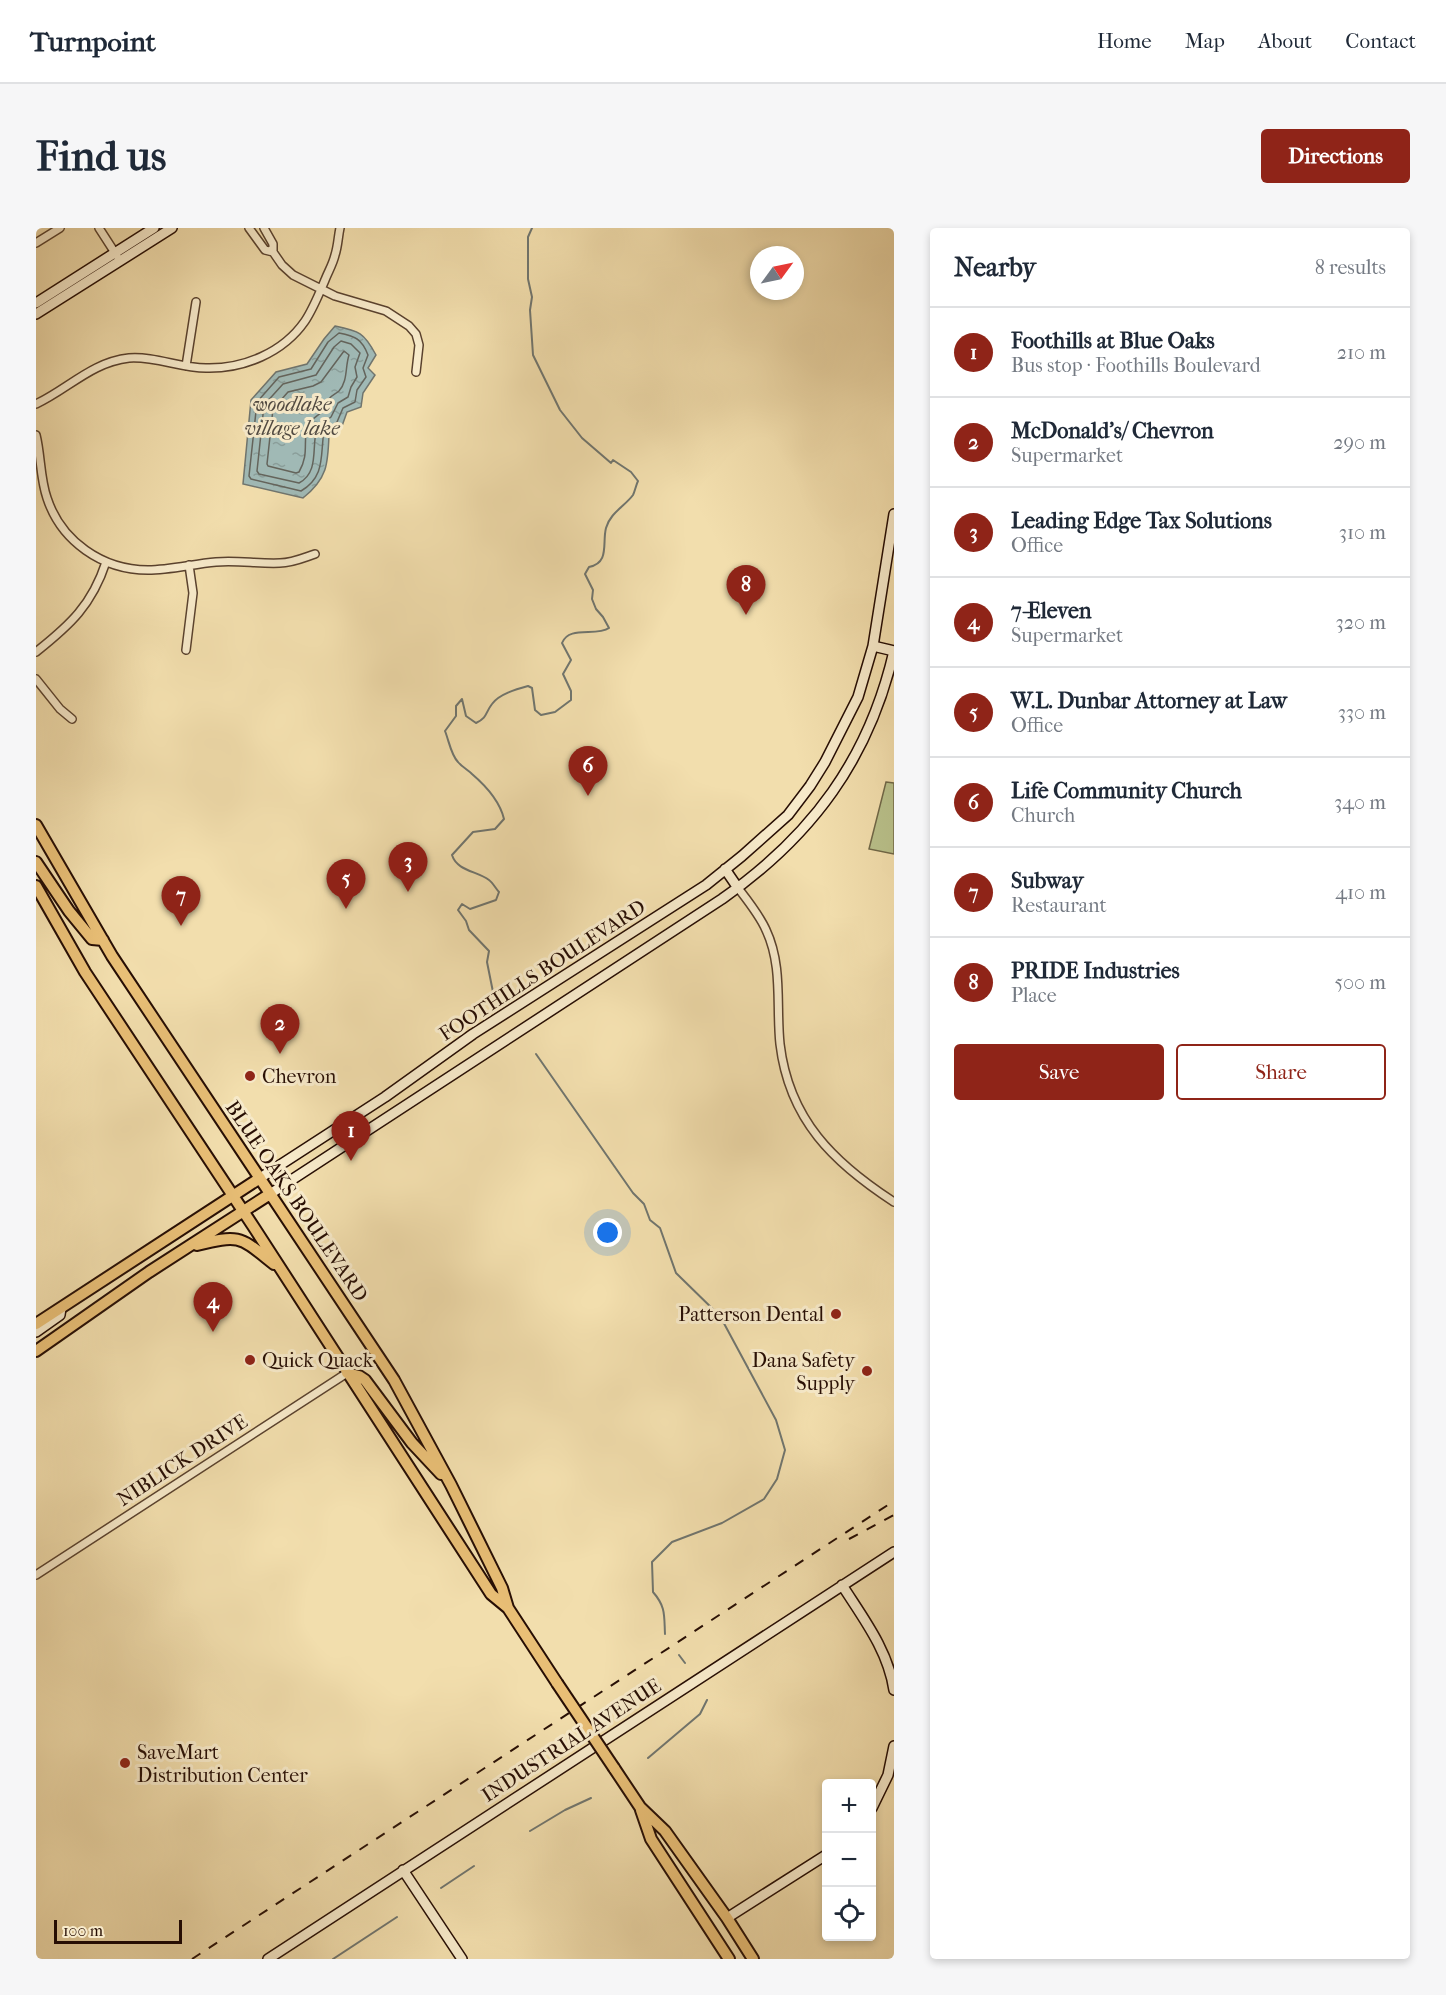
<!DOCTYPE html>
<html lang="en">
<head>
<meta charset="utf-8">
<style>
	body { margin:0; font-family:"IM FELL French Canon",serif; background:#f6f6f7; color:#1f2937 }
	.controls { position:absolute; right:18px; bottom:18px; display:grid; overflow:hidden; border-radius:6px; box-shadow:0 3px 9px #0003 }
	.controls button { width:54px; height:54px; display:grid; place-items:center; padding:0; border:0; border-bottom:2px solid #e0e1e3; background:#fff; color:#1f2937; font:30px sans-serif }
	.compass { position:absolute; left:714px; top:18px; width:54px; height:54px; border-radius:50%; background:#fff; box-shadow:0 3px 9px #0003; rotate:57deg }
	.scale { position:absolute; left:18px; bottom:15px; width:128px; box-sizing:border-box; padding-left:6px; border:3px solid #270e04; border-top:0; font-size:16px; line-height:21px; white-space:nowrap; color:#270e04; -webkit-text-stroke:4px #f7eaca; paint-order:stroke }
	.you { position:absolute; left:572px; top:1005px; width:21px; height:21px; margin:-15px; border:4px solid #fff; border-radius:50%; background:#1a73e8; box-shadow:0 0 0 9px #1a73e833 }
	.badge { display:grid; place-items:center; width:39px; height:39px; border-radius:50%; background:#8f2418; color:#fff; font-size:20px; font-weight:700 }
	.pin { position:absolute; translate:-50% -50px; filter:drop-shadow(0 2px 3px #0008) }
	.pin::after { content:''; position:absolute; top:32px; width:21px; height:18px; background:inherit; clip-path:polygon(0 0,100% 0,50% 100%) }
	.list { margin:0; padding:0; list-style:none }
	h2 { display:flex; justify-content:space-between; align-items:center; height:78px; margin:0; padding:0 24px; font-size:26px }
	h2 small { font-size:20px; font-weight:400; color:#747a83 }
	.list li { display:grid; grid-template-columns:39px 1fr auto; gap:18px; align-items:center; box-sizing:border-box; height:90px; padding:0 24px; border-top:2px solid #e0e1e3 }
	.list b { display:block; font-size:22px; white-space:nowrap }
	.list p { margin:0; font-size:20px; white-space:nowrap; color:#747a83 }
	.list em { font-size:20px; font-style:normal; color:#747a83 }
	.actions { display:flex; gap:12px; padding:18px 24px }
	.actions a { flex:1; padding:14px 0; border:2px solid #8f2418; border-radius:6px; text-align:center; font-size:21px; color:#8f2418 }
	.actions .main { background:#8f2418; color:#fff }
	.icon { flex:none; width:33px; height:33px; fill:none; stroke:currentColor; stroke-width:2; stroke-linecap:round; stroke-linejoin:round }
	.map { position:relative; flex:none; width:858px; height:1731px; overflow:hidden; border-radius:6px }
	header { display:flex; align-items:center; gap:36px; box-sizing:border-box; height:84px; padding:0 30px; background:#fff; border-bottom:2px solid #e0e1e3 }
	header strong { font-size:28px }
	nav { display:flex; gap:33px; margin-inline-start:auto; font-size:21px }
	.intro { display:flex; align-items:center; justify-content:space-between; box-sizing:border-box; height:144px; padding:0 36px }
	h1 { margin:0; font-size:42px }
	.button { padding:15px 27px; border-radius:6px; background:#8f2418; color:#fff; font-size:21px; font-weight:700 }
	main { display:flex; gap:36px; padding:0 36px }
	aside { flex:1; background:#fff; border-radius:6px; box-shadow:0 3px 9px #0003 }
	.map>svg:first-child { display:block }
	.pitch { fill:#b9c18b; stroke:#706848; stroke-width:1.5 }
	.water { fill:url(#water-ripples); stroke:#70756e; stroke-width:1.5 }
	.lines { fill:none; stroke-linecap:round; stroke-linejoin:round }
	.shore { stroke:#64645c; stroke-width:1.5 }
	.stream { stroke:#70756e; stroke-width:2 }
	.street-casing { stroke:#5a422e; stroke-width:10 }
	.secondary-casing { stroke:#270e04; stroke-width:12 }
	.primary-casing { stroke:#270e04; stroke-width:14 }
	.street { stroke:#f7eaca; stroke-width:7 }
	.secondary { stroke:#f7eaca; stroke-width:9 }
	.primary { stroke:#e9bf76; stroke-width:10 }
	.rail { stroke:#270e04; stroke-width:2; stroke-dasharray:10 10; stroke-linecap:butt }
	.primary-bridge-casing { stroke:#270e04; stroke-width:14; stroke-linecap:butt }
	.primary-bridge { stroke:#e9bf76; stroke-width:10 }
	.poi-dot { fill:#8f2418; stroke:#f7eaca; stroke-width:2 }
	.labels { text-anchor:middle; stroke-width:6; stroke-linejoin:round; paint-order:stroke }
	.street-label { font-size:20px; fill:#270e04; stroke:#f7eaca }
	.poi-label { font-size:20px; fill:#270e04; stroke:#f7eaca; text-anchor:start }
	.water-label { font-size:21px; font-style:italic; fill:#514a42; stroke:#f7eaca }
</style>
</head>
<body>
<header>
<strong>Turnpoint</strong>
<nav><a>Home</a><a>Map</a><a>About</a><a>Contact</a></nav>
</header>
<div class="intro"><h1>Find us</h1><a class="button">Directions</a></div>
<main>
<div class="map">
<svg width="858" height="1731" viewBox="0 0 858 1731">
	<defs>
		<pattern id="water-ripples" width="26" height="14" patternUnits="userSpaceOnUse" patternTransform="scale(1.5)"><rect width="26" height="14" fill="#a0b9b5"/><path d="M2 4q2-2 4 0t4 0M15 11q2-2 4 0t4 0" fill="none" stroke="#8a9e9a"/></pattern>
	</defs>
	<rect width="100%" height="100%" fill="#f2dead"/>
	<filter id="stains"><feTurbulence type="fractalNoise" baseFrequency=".00333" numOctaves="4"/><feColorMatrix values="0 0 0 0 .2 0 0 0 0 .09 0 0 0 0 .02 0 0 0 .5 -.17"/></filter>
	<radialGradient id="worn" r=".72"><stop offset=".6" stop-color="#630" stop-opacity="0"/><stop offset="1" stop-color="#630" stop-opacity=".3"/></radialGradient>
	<path class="pitch" d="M850,554L858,555V626L833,621Z"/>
	<path class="water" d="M299,98C323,103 328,104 340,127L332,140L339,147L327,165L325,179L311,184L306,198L293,206C292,235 292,250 267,270L207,256L215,172L240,144L271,136L288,111Z"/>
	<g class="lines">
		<path class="shore" d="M303,105C319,108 326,111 332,127L327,140L330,149L321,162L319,174L307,180L301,194L288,203C284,227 290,248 265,263L215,251L213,248L221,174L243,149L275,141L292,114Z
			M305,113L315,116L324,125L319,139L321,149L315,159L312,169L302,175L295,189L281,200C275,218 284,244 263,255L223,246L221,243L228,177L247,156L280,147L298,119Z
			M308,123L313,127C309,139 312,153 303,163C300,166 295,167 292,172C290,176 289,181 286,184C280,189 275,191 272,198C266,213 274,225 263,244L260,245L232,238L231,236L237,181L252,164L277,158L285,154Z"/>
		<path class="stream" d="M457,764L451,734L453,723L433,702L430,693L422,682L426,676L434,681L460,672L463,664C460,661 457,655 453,652C441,643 421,643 416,627L437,604L459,601L468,591C464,574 450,558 436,546C432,542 426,539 422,534C415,527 413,513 409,503L420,488V478L426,471L430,488L440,495C452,489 449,485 456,476C463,466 481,461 492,458L496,460L499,482L505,487L519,484L535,472V463L527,446L535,432L526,415C533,397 560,409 573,400L567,389L560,381L556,371L557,362L549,346L553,339C574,335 566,315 570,300C574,285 589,278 597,267C599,263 600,257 602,253L595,244L577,232L575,235L546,210L524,182L497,127L494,82L496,69L492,51V9L496,0
			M500,826L597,965L608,976L614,992L624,1000L640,1045L684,1088L740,1192L749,1222L741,1251L728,1271L686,1295L636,1314L616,1334L617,1364C630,1379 628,1387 629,1406
			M643,1427L649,1435
			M612,1530L664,1486L671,1472
			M494,1603L529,1582L555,1570
			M405,1660L438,1638
			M297,1731L361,1689"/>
		<defs>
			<path id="street" d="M63,0L81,28
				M213,0L229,22L237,24L246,37L257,47L299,68L350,83L373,98L380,106L383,117L380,144
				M228,0L237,16V24
				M0,15L24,0
				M150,138L160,74
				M0,176C32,161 56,134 93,130C119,128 144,140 170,140C207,141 247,125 269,93C277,81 283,66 289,52C292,44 297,36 299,27C302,18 302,9 304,0
				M0,207C5,227 4,250 11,270C25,313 66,342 112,342C134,342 157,336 180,334C201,332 222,336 244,335C256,335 267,330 279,326
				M150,422L157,365L153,337
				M0,424C34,397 56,377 70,334
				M0,451L24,481L36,491
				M702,660C712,673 724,688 730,702C747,738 740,778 744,816C753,892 798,935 858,974
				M0,1347L311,1145"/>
			<path id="secondary" d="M0,75L118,0
				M0,86L136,0
				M837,418L858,423
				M689,641L702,660
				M224,950L349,869L437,806L670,657L706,628L752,587L774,558L789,534L822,469L837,418L858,286
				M234,966L686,671C776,608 833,531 858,423
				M0,1104L24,1087L25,1080
				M806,1357C827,1390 852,1422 858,1462
				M836,1580L852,1547L858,1518
				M367,1642L426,1731
				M691,1690L790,1627
				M232,1731L858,1324"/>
			<path id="primary" d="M0,597L76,728L358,1152L415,1257L466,1360L472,1380
				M0,634L33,683L56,711L67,712
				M0,658L49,744L219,1001L455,1366L472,1380L521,1455
				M161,1017C205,1006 204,1009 238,1036
				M0,1096L224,950
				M0,1123L113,1044L234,966
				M311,1145L323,1148L329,1152L376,1215L405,1246
				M578,1540L604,1579L629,1603L691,1690L717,1731
				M605,1582L615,1611L693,1731"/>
		</defs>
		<use href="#street" class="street-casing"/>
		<use href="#secondary" class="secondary-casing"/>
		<use href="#primary" class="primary-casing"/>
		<use href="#street" class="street"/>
		<use href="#secondary" class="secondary"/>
		<use href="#primary" class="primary"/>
		<path class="rail" d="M813,1311L858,1287
			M156,1731L858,1273"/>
		<defs>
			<path id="primary-bridge" d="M521,1455L578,1540"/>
		</defs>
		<use href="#primary-bridge" class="primary-bridge-casing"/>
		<use href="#primary-bridge" class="primary-bridge"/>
	</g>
	<g class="poi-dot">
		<circle cx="214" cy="848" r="6"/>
		<circle cx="800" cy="1086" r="6"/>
		<circle cx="214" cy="1132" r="6"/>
		<circle cx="831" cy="1143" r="6"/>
		<circle cx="89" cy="1535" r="6"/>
	</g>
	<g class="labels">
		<g class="street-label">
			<text transform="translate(506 742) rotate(-33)" y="7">FOOTHILLS BOULEVARD</text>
			<text transform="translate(261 973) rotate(56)" y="7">BLUE OAKS BOULEVARD</text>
			<text transform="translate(146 1232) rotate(-33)" y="7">NIBLICK DRIVE</text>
			<text transform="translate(535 1512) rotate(-33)" y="7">INDUSTRIAL AVENUE</text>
		</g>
		<g class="poi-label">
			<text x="226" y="855">Chevron</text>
			<text x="788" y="1093" text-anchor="end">Patterson Dental</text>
			<text x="226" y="1139">Quick Quack</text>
			<text x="819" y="1139" text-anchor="end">Dana Safety<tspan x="819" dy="23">Supply</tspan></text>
			<text x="101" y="1531">SaveMart<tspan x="101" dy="23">Distribution Center</tspan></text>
		</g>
		<g class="water-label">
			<text x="256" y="183">woodlake<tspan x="256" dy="24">village lake</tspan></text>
		</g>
	</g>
	<rect width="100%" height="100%" filter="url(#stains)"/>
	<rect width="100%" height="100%" fill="url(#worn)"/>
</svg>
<div class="controls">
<button>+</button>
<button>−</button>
<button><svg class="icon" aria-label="locate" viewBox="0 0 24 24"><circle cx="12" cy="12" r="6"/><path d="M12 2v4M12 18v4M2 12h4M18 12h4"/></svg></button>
</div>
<svg class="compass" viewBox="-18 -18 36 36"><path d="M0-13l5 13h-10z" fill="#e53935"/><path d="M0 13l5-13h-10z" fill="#747a83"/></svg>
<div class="scale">100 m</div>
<div class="you"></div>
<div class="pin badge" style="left:315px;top:933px">1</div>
<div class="pin badge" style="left:244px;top:826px">2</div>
<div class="pin badge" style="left:372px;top:664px">3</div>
<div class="pin badge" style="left:177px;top:1104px">4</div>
<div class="pin badge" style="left:310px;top:681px">5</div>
<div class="pin badge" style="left:552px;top:568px">6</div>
<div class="pin badge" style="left:145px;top:698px">7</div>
<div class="pin badge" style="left:710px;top:387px">8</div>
</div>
<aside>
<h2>Nearby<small>8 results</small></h2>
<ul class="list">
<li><span class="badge">1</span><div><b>Foothills at Blue Oaks</b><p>Bus stop · Foothills Boulevard</p></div><em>210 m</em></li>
<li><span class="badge">2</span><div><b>McDonald's/ Chevron</b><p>Supermarket</p></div><em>290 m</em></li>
<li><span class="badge">3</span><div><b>Leading Edge Tax Solutions</b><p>Office</p></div><em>310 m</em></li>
<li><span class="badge">4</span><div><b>7-Eleven</b><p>Supermarket</p></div><em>320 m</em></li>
<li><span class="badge">5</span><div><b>W.L. Dunbar Attorney at Law</b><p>Office</p></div><em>330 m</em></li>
<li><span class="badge">6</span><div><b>Life Community Church</b><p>Church</p></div><em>340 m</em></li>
<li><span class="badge">7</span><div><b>Subway</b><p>Restaurant</p></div><em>410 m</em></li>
<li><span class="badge">8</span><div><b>PRIDE Industries</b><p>Place</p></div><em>500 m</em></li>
</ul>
<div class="actions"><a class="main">Save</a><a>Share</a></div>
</aside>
</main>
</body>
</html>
